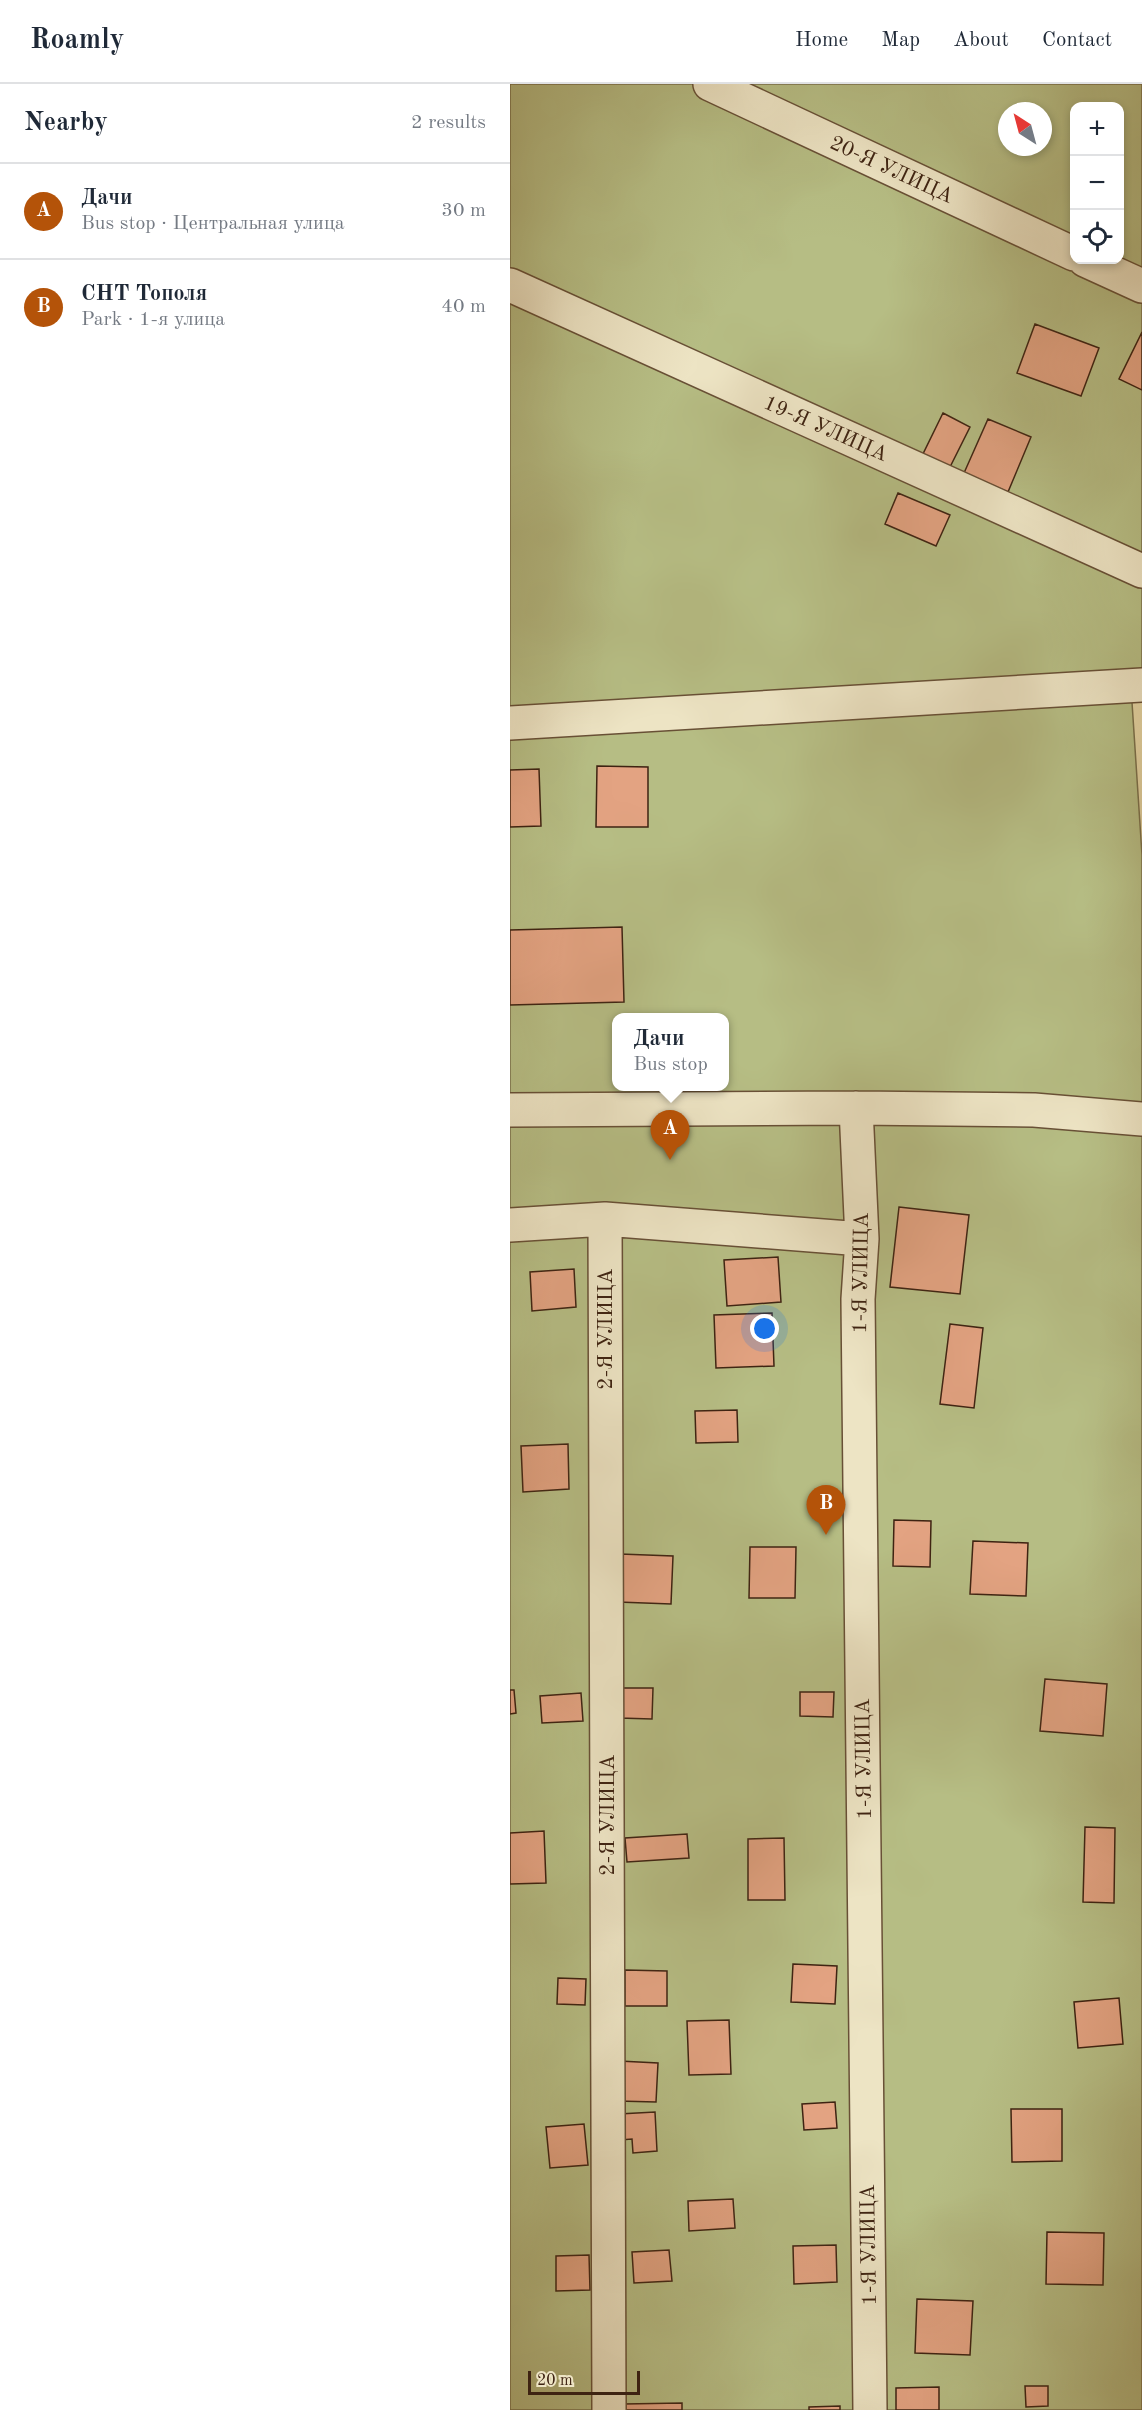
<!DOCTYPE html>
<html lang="en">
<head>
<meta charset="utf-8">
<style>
	body { margin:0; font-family:"Old Standard TT",serif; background:#f6f6f7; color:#1f2937 }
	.controls { position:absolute; right:18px; top:18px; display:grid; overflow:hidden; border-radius:12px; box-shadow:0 3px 9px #0003 }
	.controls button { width:54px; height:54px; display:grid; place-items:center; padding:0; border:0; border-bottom:2px solid #e0e1e3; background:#fff; color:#1f2937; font:30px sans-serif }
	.compass { position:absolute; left:488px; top:18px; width:54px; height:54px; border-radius:50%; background:#fff; box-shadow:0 3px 9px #0003; rotate:324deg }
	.scale { position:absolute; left:18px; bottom:15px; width:112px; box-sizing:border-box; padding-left:6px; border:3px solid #3e2312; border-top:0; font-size:16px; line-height:21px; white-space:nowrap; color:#3e2312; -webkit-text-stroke:4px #ede4c4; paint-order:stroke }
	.you { position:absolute; left:255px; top:1245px; width:21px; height:21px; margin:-15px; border:4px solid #fff; border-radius:50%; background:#1a73e8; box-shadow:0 0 0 9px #1a73e833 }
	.badge { display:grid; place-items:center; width:39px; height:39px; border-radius:50%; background:#b45309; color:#fff; font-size:20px; font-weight:700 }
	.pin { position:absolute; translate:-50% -50px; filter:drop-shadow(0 2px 3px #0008) }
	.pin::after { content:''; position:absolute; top:32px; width:21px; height:18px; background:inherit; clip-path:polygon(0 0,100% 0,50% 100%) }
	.popup { position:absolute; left:102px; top:929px; width:117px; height:78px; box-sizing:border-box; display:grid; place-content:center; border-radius:12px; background:#fff; filter:drop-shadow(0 2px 4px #0005); font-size:20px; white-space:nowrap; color:#747a83 }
	.popup b { font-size:22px; color:#1f2937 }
	.popup::after { content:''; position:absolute; left:50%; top:100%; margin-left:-12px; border:12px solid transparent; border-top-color:#fff }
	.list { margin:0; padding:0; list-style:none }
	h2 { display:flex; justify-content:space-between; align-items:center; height:78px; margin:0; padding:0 24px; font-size:26px }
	h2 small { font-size:20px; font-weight:400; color:#747a83 }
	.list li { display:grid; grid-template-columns:39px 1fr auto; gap:18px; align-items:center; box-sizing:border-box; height:96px; padding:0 24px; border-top:2px solid #e0e1e3 }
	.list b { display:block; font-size:22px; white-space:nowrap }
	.list p { margin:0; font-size:20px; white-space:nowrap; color:#747a83 }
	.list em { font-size:20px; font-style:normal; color:#747a83 }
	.icon { flex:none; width:33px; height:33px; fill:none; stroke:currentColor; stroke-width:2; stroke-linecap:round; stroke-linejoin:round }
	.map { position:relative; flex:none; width:632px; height:2326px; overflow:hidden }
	header { display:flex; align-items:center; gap:36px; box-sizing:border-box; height:84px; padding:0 30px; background:#fff; border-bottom:2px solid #e0e1e3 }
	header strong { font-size:28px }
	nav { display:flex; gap:33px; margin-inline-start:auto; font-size:21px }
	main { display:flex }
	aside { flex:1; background:#fff }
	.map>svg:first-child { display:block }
	.green { fill:#b6bd84; stroke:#7a704b; stroke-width:1.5; fill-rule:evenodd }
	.building { fill:#e3a382; stroke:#3e2312; stroke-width:1.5 }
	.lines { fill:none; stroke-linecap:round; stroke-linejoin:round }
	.minor-casing { stroke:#685036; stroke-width:36 }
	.minor { stroke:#ede4c4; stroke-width:33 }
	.labels { text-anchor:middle; stroke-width:4.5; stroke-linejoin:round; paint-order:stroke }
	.street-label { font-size:21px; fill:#3e2312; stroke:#ede4c4 }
</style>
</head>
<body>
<header>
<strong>Roamly</strong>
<nav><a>Home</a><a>Map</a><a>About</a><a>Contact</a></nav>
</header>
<main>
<aside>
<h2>Nearby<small>2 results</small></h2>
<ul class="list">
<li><span class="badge">A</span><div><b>Дачи</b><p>Bus stop · Центральная улица</p></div><em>30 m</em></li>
<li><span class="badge">B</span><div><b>СНТ Тополя</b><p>Park · 1-я улица</p></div><em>40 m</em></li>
</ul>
</aside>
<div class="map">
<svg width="632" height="2326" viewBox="0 0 632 2326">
	<rect width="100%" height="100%" fill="#e4d5a4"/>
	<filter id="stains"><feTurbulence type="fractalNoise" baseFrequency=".00333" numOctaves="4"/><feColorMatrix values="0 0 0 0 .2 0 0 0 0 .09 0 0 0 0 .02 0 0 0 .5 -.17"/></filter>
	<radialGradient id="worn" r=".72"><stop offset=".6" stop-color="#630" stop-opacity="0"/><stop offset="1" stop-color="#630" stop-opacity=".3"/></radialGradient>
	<path class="green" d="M0,0H632V606L621,603L632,771V2326H0ZM564,22H610V176H564ZM497,27H533V63H497ZM106,934H214V1002H106Z"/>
	<path class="building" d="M525,240L589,264L571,312L507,289Z
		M632,248V306L609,295Z
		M433,329L460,343L438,387L411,374Z
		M478,335L521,353L498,408L454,389Z
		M388,409L440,431L426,462L375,440Z
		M87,682L138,683V743H86Z
		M29,685L31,742L0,743V686Z
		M112,843L114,918L0,921V846Z
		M389,1123L459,1131L450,1210L380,1203Z
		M268,1173L271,1218L217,1222L214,1176Z
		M64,1185L66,1223L22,1227L20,1188Z
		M262,1229L264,1282L206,1284L204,1231Z
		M440,1240L473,1244L464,1324L430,1320Z
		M227,1326L228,1358L186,1359L185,1327Z
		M58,1360L59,1405L13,1408L11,1362Z
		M384,1436L421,1437L420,1483L383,1482Z
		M463,1457L518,1459L516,1512L460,1510Z
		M240,1463H286L285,1514H239Z
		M110,1470L163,1472L161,1520L108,1518Z
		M535,1595L597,1600L593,1652L530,1647Z
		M109,1604H143L142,1635L109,1634Z
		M0,1606H4L6,1629L0,1630Z
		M290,1608H324L323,1633L290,1632Z
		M71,1609L73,1637L32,1639L30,1612Z
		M575,1743L605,1744L604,1819L573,1818Z
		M34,1747L36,1799L0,1800V1749Z
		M177,1750L179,1774L117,1778L115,1754Z
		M274,1754L275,1816H238V1755Z
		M283,1880L327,1882L325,1920L281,1918Z
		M115,1886L157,1887V1922H115Z
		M48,1894L76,1895L75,1921L47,1920Z
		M609,1914L613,1960L568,1964L564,1918Z
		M219,1936L221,1990L179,1991L177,1937Z
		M109,1977L148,1979L146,2018L107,2017Z
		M325,2018L327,2044L294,2046L292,2020Z
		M501,2025H552V2077L502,2078Z
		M145,2028L147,2067L123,2069L122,2055L110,2056L109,2030Z
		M74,2040L78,2081L40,2084L36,2043Z
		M223,2115L225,2144L179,2147L178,2117Z
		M537,2148L594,2149L593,2201L536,2200Z
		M326,2161L327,2198L284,2200L283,2162Z
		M159,2166L162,2197L124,2199L122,2168Z
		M79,2171L80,2206L46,2207V2172Z
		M407,2215L463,2217L460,2271L405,2269Z
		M515,2302H538V2322L516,2323Z
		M429,2303V2326H386V2304Z
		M172,2319V2326H114V2320Z
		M330,2322V2326H299V2323Z"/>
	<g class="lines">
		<defs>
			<path id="minor" d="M200,0L564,170
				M575,176L632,202
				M0,201L632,487
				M0,639L632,601
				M346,1024L352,1155L348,1215L360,2326
				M0,1026L346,1024L524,1026L632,1035
				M95,1135L99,2326
				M0,1141L95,1135L352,1155"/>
		</defs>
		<use href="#minor" class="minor-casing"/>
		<use href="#minor" class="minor"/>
	</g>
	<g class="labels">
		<g class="street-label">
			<text transform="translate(382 85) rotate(25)" y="7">20-Я УЛИЦА</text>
			<text transform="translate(316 344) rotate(24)" y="7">19-Я УЛИЦА</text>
			<text transform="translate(350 1189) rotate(-89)" y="7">1-Я УЛИЦА</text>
			<text transform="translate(95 1245) rotate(-90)" y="7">2-Я УЛИЦА</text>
			<text transform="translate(353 1675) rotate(-91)" y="7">1-Я УЛИЦА</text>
			<text transform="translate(97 1731) rotate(-90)" y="7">2-Я УЛИЦА</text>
			<text transform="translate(358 2161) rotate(-91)" y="7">1-Я УЛИЦА</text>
		</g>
	</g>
	<rect width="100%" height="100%" filter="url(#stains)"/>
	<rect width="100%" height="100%" fill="url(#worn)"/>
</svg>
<div class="controls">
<button>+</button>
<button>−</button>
<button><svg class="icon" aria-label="locate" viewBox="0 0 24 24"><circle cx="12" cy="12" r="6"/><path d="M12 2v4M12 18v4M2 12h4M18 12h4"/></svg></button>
</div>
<svg class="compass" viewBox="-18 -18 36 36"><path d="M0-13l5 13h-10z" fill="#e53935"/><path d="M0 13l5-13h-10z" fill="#747a83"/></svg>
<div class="scale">20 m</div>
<div class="you"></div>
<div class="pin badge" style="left:160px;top:1076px">A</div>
<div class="popup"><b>Дачи</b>Bus stop</div>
<div class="pin badge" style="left:316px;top:1451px">B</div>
</div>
</main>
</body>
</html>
